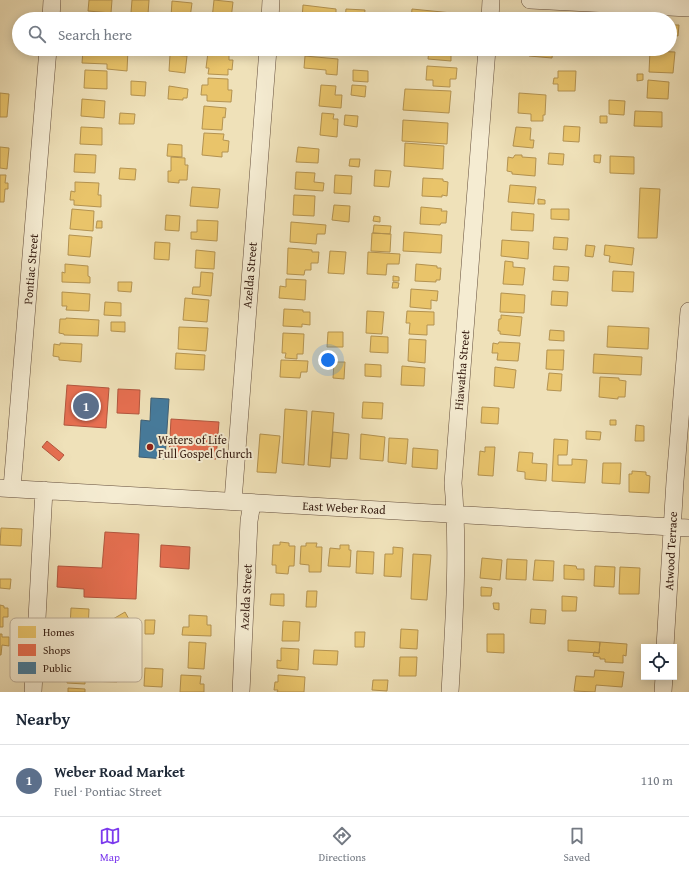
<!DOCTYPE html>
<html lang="en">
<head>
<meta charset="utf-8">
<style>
	body { margin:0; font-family:"Gentium Book Plus",serif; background:#f2f2f3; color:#1f2937 }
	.controls { position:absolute; right:12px; bottom:12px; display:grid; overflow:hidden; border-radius:0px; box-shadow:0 2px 10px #0003 }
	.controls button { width:36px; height:36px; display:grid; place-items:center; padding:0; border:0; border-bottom:1px solid #e0e1e3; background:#fff; color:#1f2937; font:20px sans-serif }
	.you { position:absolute; left:328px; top:360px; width:14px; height:14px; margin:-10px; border:3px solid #fff; border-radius:50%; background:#1a73e8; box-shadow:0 0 0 6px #1a73e833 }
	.badge { display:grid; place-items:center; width:26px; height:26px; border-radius:50%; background:#7c3aed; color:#fff; font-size:13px; font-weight:700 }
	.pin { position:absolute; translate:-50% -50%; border:2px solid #fff; box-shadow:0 1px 4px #0006 }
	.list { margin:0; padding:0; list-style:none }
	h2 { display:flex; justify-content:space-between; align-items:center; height:52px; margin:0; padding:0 16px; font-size:17px }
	h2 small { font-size:13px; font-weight:400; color:#747a83 }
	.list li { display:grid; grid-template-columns:26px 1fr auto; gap:12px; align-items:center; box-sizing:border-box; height:72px; padding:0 16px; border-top:1px solid #e0e1e3 }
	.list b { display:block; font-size:15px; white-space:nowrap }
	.list p { margin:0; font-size:13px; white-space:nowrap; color:#747a83 }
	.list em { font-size:13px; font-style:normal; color:#747a83 }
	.icon { flex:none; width:22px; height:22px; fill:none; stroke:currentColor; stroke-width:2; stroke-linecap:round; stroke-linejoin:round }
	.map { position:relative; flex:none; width:689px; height:692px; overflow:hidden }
	.search { position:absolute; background:#fff; box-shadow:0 2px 10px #0003; left:12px; right:12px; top:12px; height:44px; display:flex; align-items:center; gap:10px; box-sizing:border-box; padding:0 14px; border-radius:22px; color:#747a83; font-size:15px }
	.sheet { height:124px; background:#fff }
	nav { display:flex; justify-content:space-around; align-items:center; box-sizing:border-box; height:56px; border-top:1px solid #e0e1e3; background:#fff; font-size:11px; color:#747a83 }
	nav a { display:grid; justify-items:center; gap:2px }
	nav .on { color:#7c3aed }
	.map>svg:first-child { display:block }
	.homes { fill:#e9c46a; stroke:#b39250 }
	.shops { fill:#e76f51; stroke:#b2563e }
	.public { fill:#457b9d; stroke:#405f73 }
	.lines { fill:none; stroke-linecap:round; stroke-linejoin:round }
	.minor-casing { stroke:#644e3c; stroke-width:18 }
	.minor { stroke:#f5ecd2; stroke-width:17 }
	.poi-dot { fill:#8f2418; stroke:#f5ecd2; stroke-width:1.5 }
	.labels { text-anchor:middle; stroke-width:4; stroke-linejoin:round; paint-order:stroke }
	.street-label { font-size:12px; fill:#361d12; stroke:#f5ecd2 }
	.poi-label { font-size:12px; fill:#361d12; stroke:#f5ecd2; text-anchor:start }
	.key { fill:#f5ecd2; stroke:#bcae98; stroke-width:1 }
	.key-label { font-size:11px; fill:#361d12 }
</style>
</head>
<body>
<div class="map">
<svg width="689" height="692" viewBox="0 0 689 692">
	<rect width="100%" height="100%" fill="#efe1b9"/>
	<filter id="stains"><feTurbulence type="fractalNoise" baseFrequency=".005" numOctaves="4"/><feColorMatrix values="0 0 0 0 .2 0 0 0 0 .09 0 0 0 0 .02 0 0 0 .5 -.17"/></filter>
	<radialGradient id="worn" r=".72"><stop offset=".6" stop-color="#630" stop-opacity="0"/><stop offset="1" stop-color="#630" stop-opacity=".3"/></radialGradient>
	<path class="homes" d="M89,0H112L111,13L88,11Z
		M132,0H149L148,14L131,13Z
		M214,0L233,2L231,19H212Z
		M172,1L192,3L190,18L171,17Z
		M303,5L336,9V19H302Z
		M346,9L365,10L364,19H345Z
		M412,9L452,13L451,19H411Z
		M389,13L403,14V19H388Z
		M531,16L546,17L566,18L531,19Z
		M85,17L115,19H85Z
		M670,25H679L678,36L673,35L672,44H670Z
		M83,49H128L127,71L107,69V64L82,63Z
		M305,49H335V52L305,51Z
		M429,49H451V61L428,59Z
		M530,49H553L552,58L529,56Z
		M583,49H591V53L582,52Z
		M650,51L675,52L673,73L649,72Z
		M208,52L229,53V60H233L232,70L228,69V75L208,74L209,68H206Z
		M170,55L187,56L185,73L169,71Z
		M305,56L338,59L337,75L326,74V70L304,68Z
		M427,66L457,68L456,79H450V87L433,86V80H426Z
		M85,70L107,71V89L84,88Z
		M353,70L368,71V82L353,81Z
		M558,71H576L575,91H558V84H553L554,78H558Z
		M637,74H643V80L637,81Z
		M208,78L228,79V90H232L231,102L207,101V95H201L202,85H208Z
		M648,80L669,82L668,99L647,98Z
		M131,81L146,82L145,96L131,95Z
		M321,85L336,86L335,95H342L341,108L319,106Z
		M352,85L366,86L365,97L351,95Z
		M169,86L188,89L187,98H183V100L168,99Z
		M405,89L451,91L449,113L403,110Z
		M0,93L9,94L7,117H0Z
		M519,93L546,95L545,115H543V121H531V114L518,113Z
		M82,99L105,101L104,118L81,116Z
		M609,100L625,101L624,115L609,114Z
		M204,106L226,108L225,118L223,117L222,130L202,129Z
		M635,111L662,112V127L634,126Z
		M120,113L135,114L134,124H119Z
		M322,113L334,114L333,119H338L337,137L320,135Z
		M345,115L358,116L357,127L344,125Z
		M600,116H607V123H600Z
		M403,120L448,123L447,144L402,141Z
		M564,126L580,127L579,142L563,141Z
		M81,127L102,128V145L80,144Z
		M516,127L531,128L530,140H534L533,148L513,146Z
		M204,133L224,134L223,140L229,141L228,152H222V157L202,155Z
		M405,143L444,146L443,169L404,166Z
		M168,144L182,145V157L167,156Z
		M0,147L9,148L7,169L0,168Z
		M298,147L319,149L318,163L296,162Z
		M549,153L564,154L563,165L548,164Z
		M75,154L96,155L95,173L74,172Z
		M515,155H522V157L536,158L535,176L512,174V172L507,171L508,157L513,158Z
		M594,155H601L600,163L594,162Z
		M610,156L634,157V174L610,173Z
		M171,157L185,158V165H188L187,180H179V183L168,182V171H171Z
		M350,159H360L359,167L349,166Z
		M120,168L136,169L135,180L119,179Z
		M375,170L391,171L389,187L374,186Z
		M296,172L315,173L314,182L324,183L323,191L295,189Z
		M0,175H6L5,183H8V189H5L4,202H0Z
		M335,175L352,176L351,194L334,193Z
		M423,178L443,179V181L448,182L447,196L442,195V197L422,196Z
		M75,182L99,183L98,195H101V207L74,205V200H70L71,191L75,192Z
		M510,185L536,187L534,204L508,202Z
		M192,187L220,189L218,208L190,206Z
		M640,188L660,189L657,238H638Z
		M294,195L315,196L314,216L293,215Z
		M538,199L545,200V204H538Z
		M334,205L350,206L349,222L332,220Z
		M421,207L442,209L441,211H447L446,223H441L440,225L420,224Z
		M72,209L94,211L93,231L70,229Z
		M551,209H569V220L551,219Z
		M512,212L534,214L533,231L511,230Z
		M166,215L180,216L179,231L165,230Z
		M374,216L380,217V222L373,221Z
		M197,220L218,221L217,241L191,239V232H197Z
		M97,221H102V228H96Z
		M291,222L326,225L325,234H317L316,244L290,242Z
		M374,225L391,226L390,234L373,233Z
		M404,232L442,235L441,253L403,251Z
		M372,233L391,234L390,252L371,251Z
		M69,235L92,237L90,257L68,255Z
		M554,237L568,238L567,250L553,249Z
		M502,240L529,242L528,259L501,256Z
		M155,242L170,243L169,260L154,259Z
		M586,245L595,246L593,257L585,256Z
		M605,245L634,248L632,265L609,262L610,256L604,255Z
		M288,248L312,250V252H319L318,263H311V270H305L304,275L287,274Z
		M196,250L215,252L214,269L195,268Z
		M330,251L346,252L344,274L328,273Z
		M368,252L400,254L399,264H387L386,275L367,274Z
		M505,261L513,262V267L525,268L523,285L503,284Z
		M65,264L88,266V276L90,277V283L62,282V272L65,273Z
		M416,264L437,266V268H441L440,280H436V282L415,281Z
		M554,266L569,267L568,281L553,280Z
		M613,271L634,272L633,292L612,291Z
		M201,272L213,273L211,296L192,294L193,287H200Z
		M393,276L399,277V281H393Z
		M286,279L306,280L305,300L279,298L280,286L286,287Z
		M118,282H132L131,292L118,291Z
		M393,282L399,283L398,288H392Z
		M411,289L438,291L437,301L431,300V309L410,307Z
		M552,291L568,292L567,306L551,305Z
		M62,292L90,294L89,311L66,310L67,306H62Z
		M501,293L525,295L524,313L500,312Z
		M185,298L209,300L207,322L183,320Z
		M105,302L121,303V316L104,315Z
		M284,309L303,310V312H310V325L302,324V327L283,326Z
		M367,311L384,312L382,334L366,333Z
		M407,311L434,312V325H427V335L409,334L410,323H406Z
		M501,315L522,317L520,336L500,334V331H498L499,319H501Z
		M66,318L99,320L98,336L64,335V334L59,333L60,319H66Z
		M111,322H125V332L111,331Z
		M608,326L649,328L648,349L607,347Z
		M179,327L208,328L206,351L178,349Z
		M550,330L564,331V341L549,340Z
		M328,332H343V347H327Z
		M283,333L304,334L303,354H297V359L285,358L286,353H282Z
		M371,336L388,337V353L370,352Z
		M409,339L426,340L425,363L408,361Z
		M499,342L520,343L518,361L497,360L498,353H492L493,343L498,344Z
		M60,343L82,344L81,362L59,360V357L53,356L54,344L60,345Z
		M547,350H564L563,370L546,369Z
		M176,353L205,355L204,370L175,369Z
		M594,354L642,357L641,375L593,373Z
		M281,360L308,361L307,372H301L300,378L280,377Z
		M334,362H345L344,379L333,378Z
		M365,364L381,365V377L365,376Z
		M402,366L425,368L424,386L401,385Z
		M495,367L516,370L514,388L494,386Z
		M549,373L562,374L561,391L547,390Z
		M600,377L619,378V380L626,381L625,397H618V399L599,397Z
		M363,402L383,403L382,419L362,418Z
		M482,407L499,408L498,424L481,423Z
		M285,409L307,411L304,465L282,463Z
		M312,411L334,413L330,467L308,465Z
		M610,420H616V425H610Z
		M636,425L644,426V441H635Z
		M586,431L601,432L600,440L586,439Z
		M333,432L349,434L347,459L331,458Z
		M260,434L280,436L276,473L257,472Z
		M361,434L385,437L383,461L360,459Z
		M389,438L408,439L406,464L388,462Z
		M554,439L568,440L567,455H558V465H572V459L587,460L585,483L552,481Z
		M485,447H495L493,476L478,475L480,451L485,452Z
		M413,448L438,450L437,469L412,467Z
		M519,452L533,453L532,463L547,464L546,481L525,479V472L517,471Z
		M603,463H621L620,484L602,483Z
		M632,471L646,472V475L650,476L649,493L629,492V474H632Z
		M1,528L22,529L21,546L0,545Z
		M280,542L289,543V546H295L294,566H289L288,574L276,573V565H272L273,545H280Z
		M306,543H317L316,547H322L321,572H309V565L300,564L301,546H306Z
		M340,545H349V550H351L350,567L328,566L330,548L340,549Z
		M393,547L403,548L401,577L384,576L385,554H393Z
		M357,551L374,552L373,574L356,573Z
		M413,554L431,555L427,600L411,599Z
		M482,558L502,560L500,580L480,578Z
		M507,559L527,560L526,580L506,579Z
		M535,560L554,561L553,581L533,580Z
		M564,565L576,566L577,569H584V580L564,579Z
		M595,566L615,567L614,587L594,586Z
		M620,567L640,568L639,594H619Z
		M0,579H11L10,589L0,588Z
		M481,587L492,588L491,596H481Z
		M307,591H317L316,607H306Z
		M271,594H284V606L270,605Z
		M562,596L577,597L576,611H562Z
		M493,603H499V610L494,609Z
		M0,605L4,606V608H8V617H3V627H0Z
		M71,608L89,609L88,629L70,627Z
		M531,609L546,610L545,624L530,623Z
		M125,612L130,621L118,628L113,619Z
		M189,615L207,616V625H211V636L182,635L183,627H189Z
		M145,620H155L154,634H145Z
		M283,621L300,622L299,641H282Z
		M401,629L418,630L417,649L400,648Z
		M355,632H365L364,647H355Z
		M0,634H2V637H9V646L2,645L1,655H0Z
		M487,634H504V653L487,652Z
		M568,640L600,642L599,653L568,651Z
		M189,642L206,643L204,669L188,668Z
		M600,642L627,644L626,656L623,655V663L605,662V659H600V657L593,656L594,652L599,653Z
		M281,648L299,649L298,670L277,668V660L281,661Z
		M314,650L338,651L337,665L313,664Z
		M400,657H417L416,676H399Z
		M68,663H86V665L117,667V682L85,681V684L67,683Z
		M145,668L163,669L162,687L144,686Z
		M595,670L624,672L622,687L596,685L595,692L574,691L576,676L594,677Z
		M181,675L201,676L200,684H204V692H180Z
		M278,675L305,677L304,692H277L278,690H274L275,682H278Z
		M373,680H388L387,691L372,690Z
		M68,688L85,689V692H68Z"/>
	<path class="shops" d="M67,385L109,388L106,428L64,425Z
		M118,389L140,390L139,414L117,413Z
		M171,419L219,422L216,459L169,456Z
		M47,441L64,455L59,461L42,447Z
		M105,532L139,534L136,599L84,597V589L57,587L58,566L102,568Z
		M161,545L190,547L189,569L160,567Z"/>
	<path class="public" d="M151,398L169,399L165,459L139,457L141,420L150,421Z"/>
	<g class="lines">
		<defs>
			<path id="minor" d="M530,0L689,8
				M51,19L52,0
				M270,19L271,0
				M490,19L491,0
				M0,488L689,528
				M12,488L48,49
				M233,501L268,49
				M665,647L675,481L689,311
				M33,692L44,490
				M241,692L249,521L252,503
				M450,692C454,624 459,550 453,483L487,49
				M663,692L664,677"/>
		</defs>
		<use href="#minor" class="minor-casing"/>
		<use href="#minor" class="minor"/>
	</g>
	<circle class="poi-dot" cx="150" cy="447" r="4"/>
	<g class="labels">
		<g class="street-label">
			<text transform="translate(31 269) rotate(-85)" y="4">Pontiac Street</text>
			<text transform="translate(250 275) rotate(-85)" y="4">Azelda Street</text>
			<text transform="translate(462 370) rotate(-85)" y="4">Hiawatha Street</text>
			<text transform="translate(344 508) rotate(3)" y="4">East Weber Road</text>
			<text transform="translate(671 551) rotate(-87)" y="4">Atwood Terrace</text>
			<text transform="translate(246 597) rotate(-87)" y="4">Azelda Street</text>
		</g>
		<g class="poi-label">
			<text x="158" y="444">Waters of Life<tspan x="158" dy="14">Full Gospel Church</tspan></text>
		</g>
	</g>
	<rect x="10" y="618" width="132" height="64" rx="6" class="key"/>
	<rect x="18" y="626" width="18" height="12" fill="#e9c46a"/>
	<rect x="18" y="644" width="18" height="12" fill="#e76f51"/>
	<rect x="18" y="662" width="18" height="12" fill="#457b9d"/>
	<g class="key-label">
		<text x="43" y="636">Homes</text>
		<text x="43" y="654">Shops</text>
		<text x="43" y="672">Public</text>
	</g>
	<rect width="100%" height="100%" filter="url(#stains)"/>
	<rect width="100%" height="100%" fill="url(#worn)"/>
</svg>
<div class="controls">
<button><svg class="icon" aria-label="locate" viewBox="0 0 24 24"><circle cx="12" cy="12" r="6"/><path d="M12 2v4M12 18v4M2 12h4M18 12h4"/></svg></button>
</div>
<div class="you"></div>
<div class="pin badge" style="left:86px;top:406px;background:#5c6f8a">1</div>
<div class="search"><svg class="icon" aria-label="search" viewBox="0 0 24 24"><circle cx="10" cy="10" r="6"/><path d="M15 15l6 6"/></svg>Search here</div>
</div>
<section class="sheet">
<h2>Nearby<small></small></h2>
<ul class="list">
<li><span class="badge" style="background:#5c6f8a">1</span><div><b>Weber Road Market</b><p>Fuel · Pontiac Street</p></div><em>110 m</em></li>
</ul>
</section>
<nav>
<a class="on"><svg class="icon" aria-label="map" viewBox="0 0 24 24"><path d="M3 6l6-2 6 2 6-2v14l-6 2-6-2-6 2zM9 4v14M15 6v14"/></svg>Map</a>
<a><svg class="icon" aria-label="directions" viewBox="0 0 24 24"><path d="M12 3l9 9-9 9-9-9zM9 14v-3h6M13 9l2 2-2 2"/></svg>Directions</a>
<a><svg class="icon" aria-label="saved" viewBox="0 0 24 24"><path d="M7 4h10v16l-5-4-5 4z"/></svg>Saved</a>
</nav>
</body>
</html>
